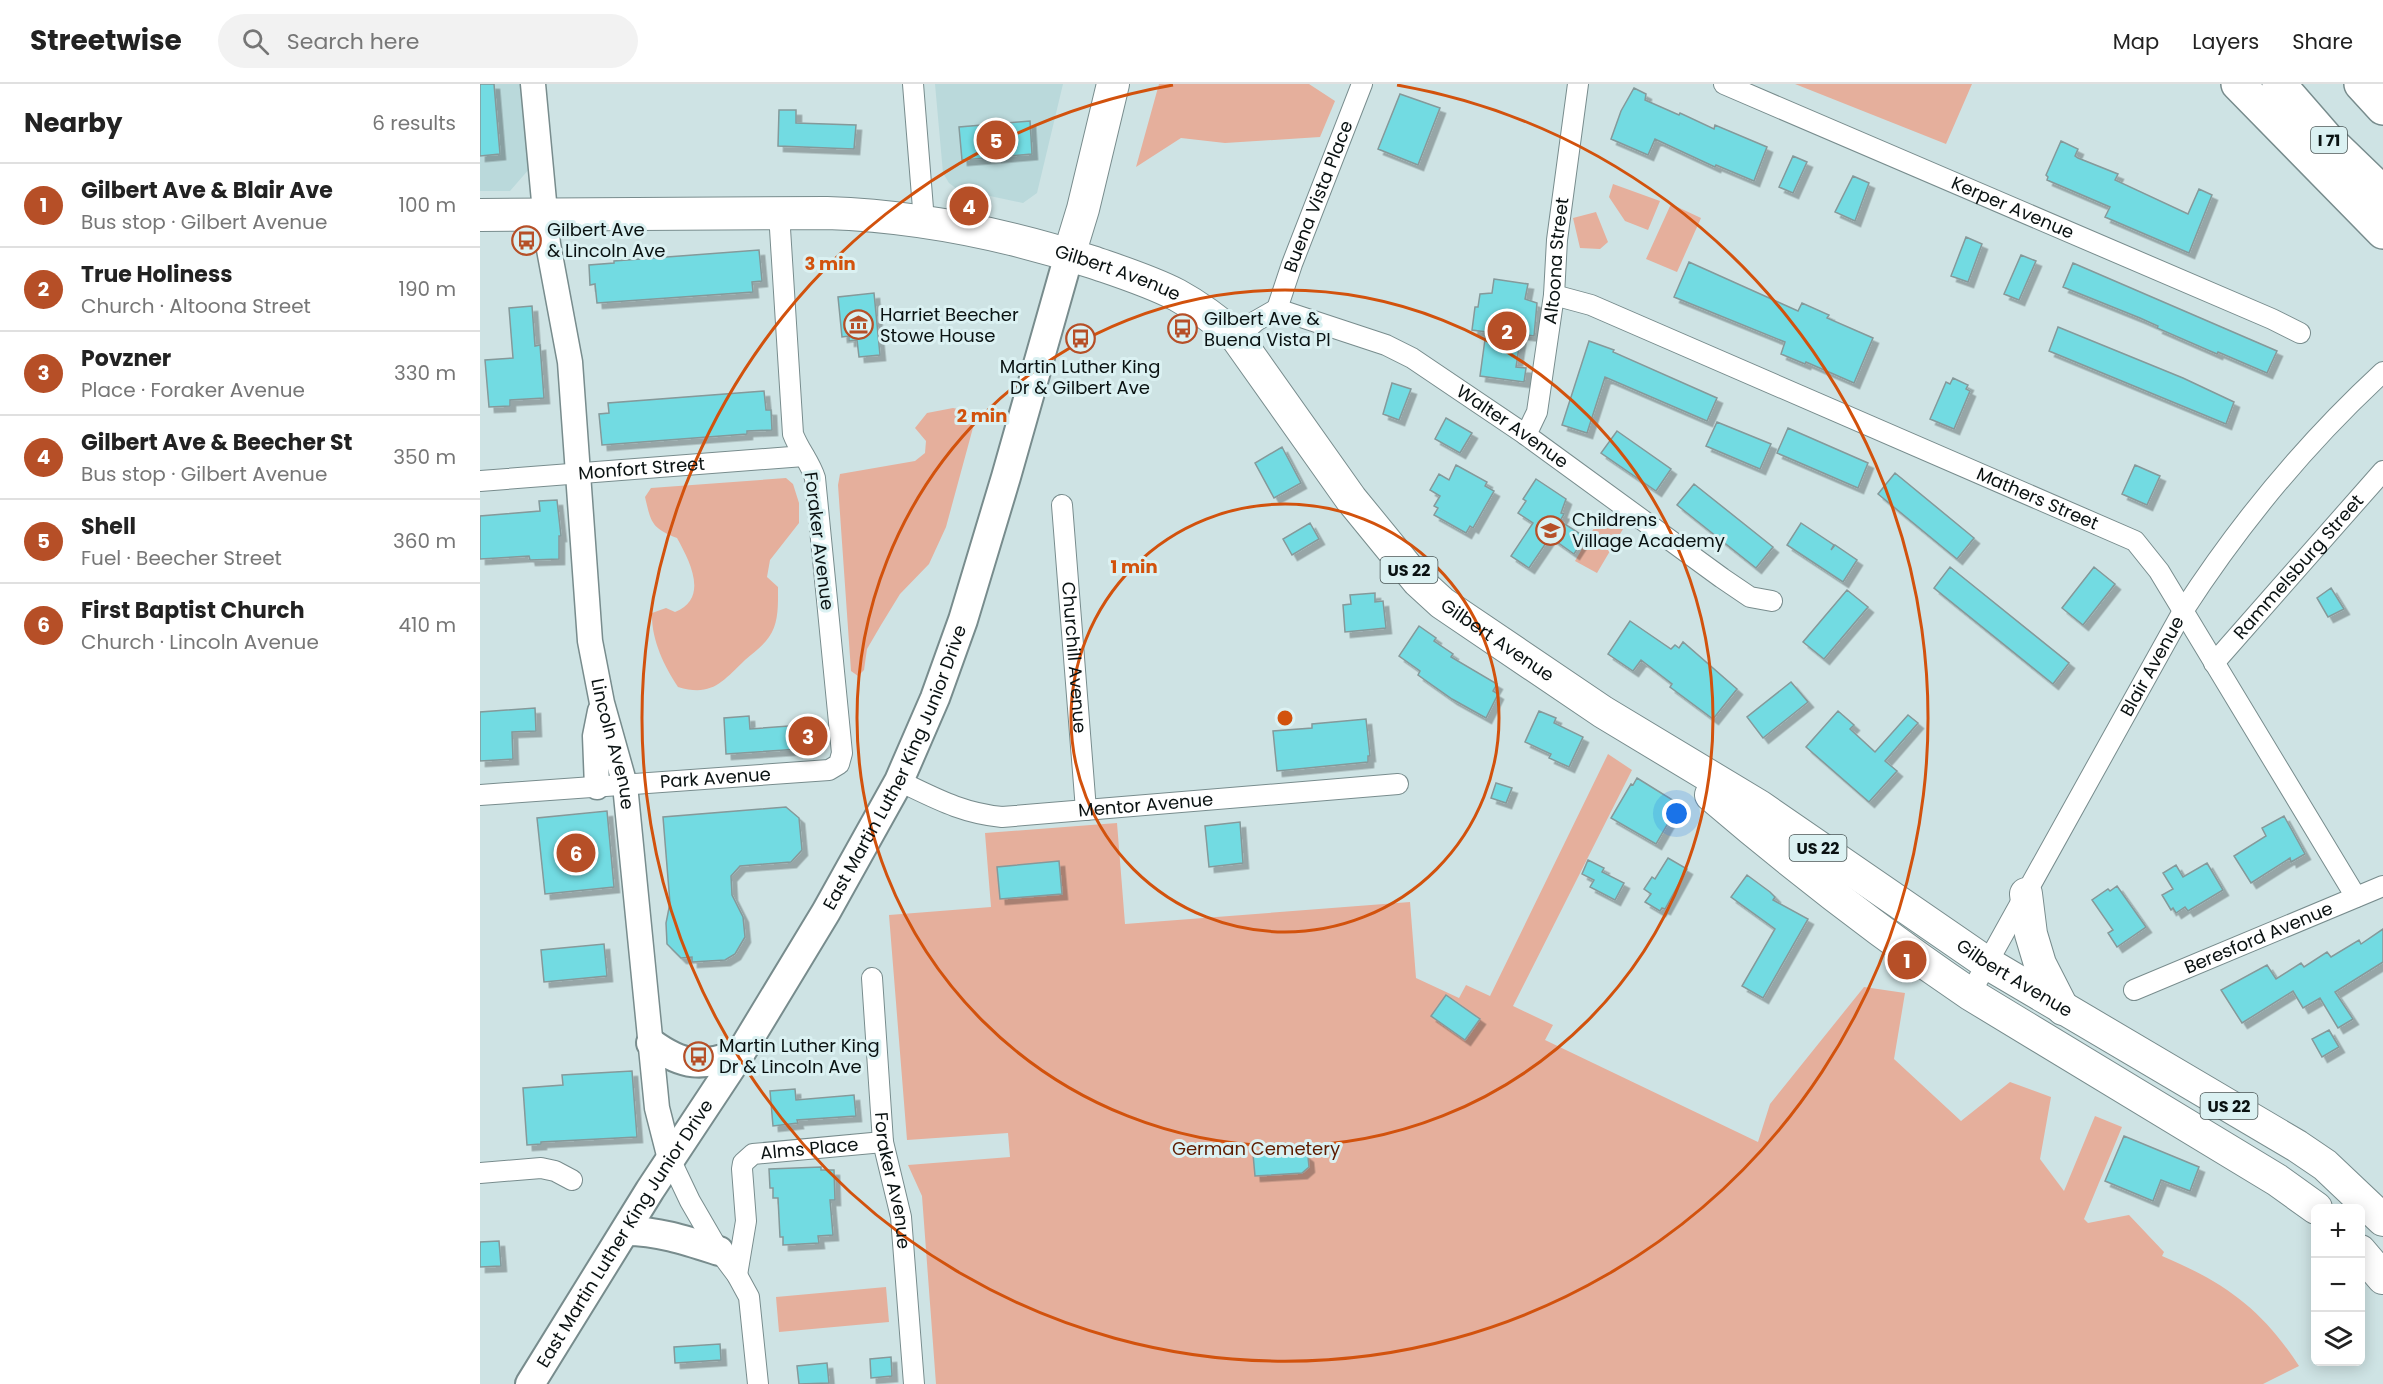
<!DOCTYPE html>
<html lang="en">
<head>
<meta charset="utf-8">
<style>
	body { margin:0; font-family:Poppins,sans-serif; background:#f2f2f2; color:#222 }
	.controls { position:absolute; right:18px; bottom:18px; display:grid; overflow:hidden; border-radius:9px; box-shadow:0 3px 15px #0003 }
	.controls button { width:54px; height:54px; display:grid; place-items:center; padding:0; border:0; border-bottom:2px solid #e0e0e0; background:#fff; color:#222; font:30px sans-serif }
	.you { position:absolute; left:1197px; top:730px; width:21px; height:21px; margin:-15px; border:4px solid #fff; border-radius:50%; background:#1a73e8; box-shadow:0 0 0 9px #1a73e833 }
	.badge { display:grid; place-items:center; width:39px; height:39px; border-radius:50%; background:#b64f27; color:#fff; font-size:20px; font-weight:700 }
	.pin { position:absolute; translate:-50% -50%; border:3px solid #fff; box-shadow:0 2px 6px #0006 }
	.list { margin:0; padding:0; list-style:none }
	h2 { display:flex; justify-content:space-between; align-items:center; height:78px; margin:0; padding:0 24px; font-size:26px }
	h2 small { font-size:20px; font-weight:400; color:#767676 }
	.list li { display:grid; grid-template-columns:39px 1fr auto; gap:18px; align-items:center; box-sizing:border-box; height:84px; padding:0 24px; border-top:2px solid #e0e0e0 }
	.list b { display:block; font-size:22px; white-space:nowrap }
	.list p { margin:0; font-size:20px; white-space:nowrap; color:#767676 }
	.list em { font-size:20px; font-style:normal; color:#767676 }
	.icon { flex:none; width:33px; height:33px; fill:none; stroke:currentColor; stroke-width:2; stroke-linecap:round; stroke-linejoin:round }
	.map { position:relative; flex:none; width:1903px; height:1300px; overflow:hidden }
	header { display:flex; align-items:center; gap:36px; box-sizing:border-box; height:84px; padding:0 30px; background:#fff; border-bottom:2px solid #e0e0e0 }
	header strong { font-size:28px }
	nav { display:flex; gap:33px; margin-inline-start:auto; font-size:21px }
	.search { width:420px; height:54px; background:#f2f2f2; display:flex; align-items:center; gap:15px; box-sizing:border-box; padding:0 21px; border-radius:33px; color:#767676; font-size:22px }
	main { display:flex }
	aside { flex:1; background:#fff }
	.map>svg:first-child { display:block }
	.built { fill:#bad9db }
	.green { fill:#e5af9c }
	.building { fill:#72dbe2; stroke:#85999a; stroke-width:1.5; filter:url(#shadow) }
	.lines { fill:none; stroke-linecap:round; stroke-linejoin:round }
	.minor-casing { stroke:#788c8d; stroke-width:22 }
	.tertiary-casing { stroke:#788c8d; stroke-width:27 }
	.secondary-casing { stroke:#788c8d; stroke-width:32 }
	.primary-casing { stroke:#788c8d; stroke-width:34 }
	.motorway-casing { stroke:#788c8d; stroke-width:36 }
	.minor { stroke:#fff; stroke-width:20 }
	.tertiary { stroke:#fff; stroke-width:24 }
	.secondary { stroke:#fff; stroke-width:28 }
	.primary { stroke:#fff; stroke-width:32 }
	.motorway { stroke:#fff; stroke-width:33 }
	.ring { fill:none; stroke:#d2520d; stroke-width:3 }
	.labels { text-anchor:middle; stroke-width:6; stroke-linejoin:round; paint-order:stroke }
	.shield { fill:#dbf1f2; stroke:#495555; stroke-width:1.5 }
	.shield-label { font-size:16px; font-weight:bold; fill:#0a1212 }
	.street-label { font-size:18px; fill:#0a1212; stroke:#dbf1f2 }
	.poi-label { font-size:18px; fill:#0a1212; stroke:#dbf1f2; text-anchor:start }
	.park-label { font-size:18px; fill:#5e1c00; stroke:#dbf1f2 }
	.centre { fill:#d2520d; stroke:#dbf1f2; stroke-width:3 }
	.ring-label { font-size:18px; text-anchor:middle; font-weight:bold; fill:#d2520d; stroke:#dbf1f2; stroke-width:6; stroke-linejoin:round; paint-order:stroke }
</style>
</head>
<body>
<header>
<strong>Streetwise</strong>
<div class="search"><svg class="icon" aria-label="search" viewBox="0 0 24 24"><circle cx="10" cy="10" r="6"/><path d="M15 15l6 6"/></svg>Search here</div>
<nav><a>Map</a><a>Layers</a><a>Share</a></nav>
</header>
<main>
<aside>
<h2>Nearby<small>6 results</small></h2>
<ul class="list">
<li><span class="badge">1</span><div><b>Gilbert Ave &amp; Blair Ave</b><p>Bus stop · Gilbert Avenue</p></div><em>100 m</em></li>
<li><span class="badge">2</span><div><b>True Holiness</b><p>Church · Altoona Street</p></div><em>190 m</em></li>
<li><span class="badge">3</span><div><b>Povzner</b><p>Place · Foraker Avenue</p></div><em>330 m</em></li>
<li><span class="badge">4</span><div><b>Gilbert Ave &amp; Beecher St</b><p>Bus stop · Gilbert Avenue</p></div><em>350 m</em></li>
<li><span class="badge">5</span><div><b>Shell</b><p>Fuel · Beecher Street</p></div><em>360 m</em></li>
<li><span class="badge">6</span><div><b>First Baptist Church</b><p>Church · Lincoln Avenue</p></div><em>410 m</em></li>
</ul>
</aside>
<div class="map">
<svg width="1903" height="1300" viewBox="0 0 1903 1300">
	<defs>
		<filter id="shadow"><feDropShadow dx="5.5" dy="5.5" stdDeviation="0" flood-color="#0004"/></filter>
	</defs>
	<rect width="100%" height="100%" fill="#cee3e4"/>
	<path class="built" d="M0,0H42L50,84L30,107H0Z
		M455,0H583L557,109L543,119L477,105L469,99L463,89Z"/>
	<path class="green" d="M679,0H829L855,17L840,53L745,59L701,54L656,83Z
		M1315,0H1492L1466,60Z
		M1133,100L1180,117L1168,146L1145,137L1129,113Z
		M1191,120L1221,134L1197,188L1166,175Z
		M1116,128L1128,158L1120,165L1100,164L1093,134Z
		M473,324L492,328L494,340L466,443L449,480L420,510L401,541L387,565L384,586L378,592L371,587L358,401L360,390L435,377L445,369L446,357L435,344L447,329Z
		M306,394L313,400L319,419V439L290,476L287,493L298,503C298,520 299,539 289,553C283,562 273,569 265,576C242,598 232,613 198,603C184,582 171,555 172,529L186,524L195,528C230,514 209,476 197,454C171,444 171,438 165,413L171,404Z
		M1121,432L1143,445L1117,489L1095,477Z
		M1128,670L1152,686L1033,922L1073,941L1065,956L1278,1058L1290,1020L1384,903L1425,909L1414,975L1481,1037L1530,998L1571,1013L1560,1075L1584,1107L1615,1032L1642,1043L1604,1135L1608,1139L1649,1131L1684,1168L1682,1172C1744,1198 1782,1225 1819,1282L1783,1300H456L442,1112L428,1081L530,1073L528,1049L427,1056L409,831L511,823L505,749L637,739L645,840L930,818L936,894L979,914L986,901L1010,912Z
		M406,1203L409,1238L299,1248L296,1213Z"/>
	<path class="building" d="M0,0H14L20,70L0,72Z
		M1154,4L1166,10L1165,16L1199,31L1200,29L1234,45L1235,41L1287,63L1274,97L1236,81L1235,83L1175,55L1168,71L1131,55L1141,27Z
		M920,10L960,24L938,81L898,65Z
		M299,26H316V39L376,41L374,65L298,62Z
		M550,37L552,70L482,76L479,43Z
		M1581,57L1598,65L1595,72L1598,74L1638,90L1635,96L1708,130L1719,105L1732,111L1709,169L1625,133L1630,123L1567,96L1568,93L1566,91Z
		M1313,72L1327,78L1313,109L1299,103Z
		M1373,92L1389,99L1375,137L1355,128Z
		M1486,153L1502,160L1488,198L1471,192Z
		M279,166L282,197L272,198L273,208L117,219L115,200L110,201L109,181L134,179V177Z
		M1541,171L1556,177L1539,216L1524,210Z
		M1209,178L1318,227L1322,219L1349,231L1347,234L1393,254L1374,299L1326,278L1325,280L1301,270L1305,258L1194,213Z
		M1593,179L1797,267L1787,289L1738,268L1737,270L1677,244L1678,242L1660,234L1583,203Z
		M1014,195L1048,200L1045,215L1057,219L1054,252L1041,250L1036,283L1046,284L1044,298L1000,292L1006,248L992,246L995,223H998L1000,210L1012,209Z
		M394,209L400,271L379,273L377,256L369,257V252L362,253L358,213Z
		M52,222L55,262L60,261L64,314L30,316V322L9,323L5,276L33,274L29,224Z
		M1578,243L1703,294L1754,318L1746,340L1569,267Z
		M1109,257L1134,266L1133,268L1237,314L1227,337L1125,293L1107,349L1082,341Z
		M1473,294L1488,301L1486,305L1490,307L1474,345L1450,335L1466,298L1470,300Z
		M912,299L931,305L919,336L903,330Z
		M284,307L286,326H291L292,346L267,347V350L122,361L119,330L129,329L128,319Z
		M966,334L992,349L980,369L955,355Z
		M1237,338L1291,360L1280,385L1226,362Z
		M1308,344L1388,379L1378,404L1297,369Z
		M1137,347L1191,385L1176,407L1121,369Z
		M802,363L821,399L794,414L775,379Z
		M976,381L1007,398L1005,402L1014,407L993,444L990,442L986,449L954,431L958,424L954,422L960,412L950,406L959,390L969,396Z
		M1655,381L1680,392L1667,421L1642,410Z
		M1415,389L1494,454L1477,475L1398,410Z
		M1056,395L1086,415L1081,429L1084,430L1080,437L1105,453L1094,470L1070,453L1049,484L1031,472L1053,439L1038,429L1046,417L1043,415Z
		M1214,400L1293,463L1276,484L1197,421Z
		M77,416L81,452H79V475L50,476L49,472L0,475V432L60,427L59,417Z
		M830,439L839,455L812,471L803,455Z
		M1321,439L1354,461L1351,466L1355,461L1377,476L1363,498L1307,461Z
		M1470,483L1589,579L1573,600L1454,504Z
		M1614,483L1635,500L1603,541L1582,524Z
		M1851,504L1864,525L1848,533L1837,514Z
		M1367,506L1388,523L1344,575L1323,558Z
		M895,509V518L903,517L906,544L865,548L863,521L871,520L870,511Z
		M1150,537L1191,565L1195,561L1199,564L1203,558L1257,605L1233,635L1190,603L1192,600L1161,576L1153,587L1128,570Z
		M939,542L956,554L954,557L973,570L971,573L1017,600L1013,607L1018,610L1006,634L972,615L938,591L940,587L919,572Z
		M1311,598L1328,618L1283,654L1267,633Z
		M55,624L56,647L32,648L33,675L0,677V628Z
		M1059,627L1076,634L1074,639L1103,653L1089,683L1069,674L1071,670L1045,658Z
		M1358,627L1374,641L1370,645L1395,668L1428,631L1438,639L1405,677L1417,687L1389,718L1326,663Z
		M269,632L270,645L336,640L337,659L334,664L246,670L244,634Z
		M886,635L890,672H888V678L797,687L793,647L832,644V640Z
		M1157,694L1199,720L1176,760L1131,734L1151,700L1153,701Z
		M1016,699L1032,704L1026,719L1011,714Z
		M306,723L319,734L322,766L311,778L260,782L251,792L252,811L263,833L265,853L255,870L245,876L212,878V873L201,874L187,860L186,839L190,819L183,733Z
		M127,727L134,803L65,810L57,734Z
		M1804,732L1825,770L1811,778L1810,774L1771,799L1754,772L1786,752L1782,744Z
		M760,738L763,779L729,783L725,742Z
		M1188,774L1207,785L1185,825L1182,824L1180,827L1165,818L1171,810L1164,805L1172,793L1175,795Z
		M1108,776L1124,784L1122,788L1144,799L1135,816L1110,803L1114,796L1102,790Z
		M579,777L582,810L520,815L517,783Z
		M1727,779L1743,806L1708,827L1705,823L1696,829L1693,824L1691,826L1682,811L1693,805L1683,789L1696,781L1703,793Z
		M1267,791L1290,808L1295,813L1293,816L1328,835L1283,914L1262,902L1295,845L1251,813Z
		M1637,802L1666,843L1637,863L1628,849L1633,846L1612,816L1628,805L1630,807Z
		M1903,845V878L1855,908L1873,935L1858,944L1840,914L1823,924L1813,907L1762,939L1741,906L1787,881L1796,895L1821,879L1824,883L1847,868L1851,873L1879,856L1881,860Z
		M124,860L127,892L64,898L61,866Z
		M966,911L1000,935L985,956L951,932Z
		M1849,946L1859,963L1842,973L1832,955Z
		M152,987L157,1053L61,1058V1060L47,1061L43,1004L83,1001L82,991Z
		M315,1005L316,1016L374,1011L376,1032L317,1036L318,1039L293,1042L290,1007Z
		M1644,1052L1719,1083L1710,1107L1681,1096L1673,1117L1625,1097Z
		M819,1066L828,1073L829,1083L822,1089L775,1092L773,1070Z
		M341,1083V1086H354L355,1116H350L353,1151L338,1152L339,1159L303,1161V1153H300L298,1114H293V1104H290L289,1085Z
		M19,1157L21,1182L0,1183V1158Z
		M240,1260L241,1276L195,1279L194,1263Z
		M411,1273L412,1292L391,1294L390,1275Z
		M347,1279L349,1299L319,1300L317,1282Z"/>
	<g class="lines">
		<defs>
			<g id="minor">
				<path d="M433,0L444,137"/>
				<path id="s1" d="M1244,0L1792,235L1820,249"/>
				<path id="s2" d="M1074,211L1111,221L1655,457L1679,487L1876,813"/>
				<path id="s3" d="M797,225L812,180L882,0"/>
				<path id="s4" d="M757,254L776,237L797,225L906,261L932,274L1046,351L1242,494L1270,513L1292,517"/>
				<path id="s5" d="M1046,351L1057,328L1074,211L1077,156L1098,0"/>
				<path id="s6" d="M0,397L324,372"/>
				<path id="s7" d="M582,421L606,726"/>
				<path id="s8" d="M1734,579L1903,387"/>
				<path id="s9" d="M419,697C455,714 481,729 522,733L918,700"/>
				<path id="s10" d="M0,711L349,686L359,680L362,669L335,394C330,378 319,366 313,350L299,129"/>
				<path id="s11" d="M392,894L403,1058L421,1133L434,1300"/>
				<path id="s12" d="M1654,906L1903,802"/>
				<path id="s13" d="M1490,910L1703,527C1760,439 1826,359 1903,288"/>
				<path d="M190,1075L210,1117L239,1167L257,1191L269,1213L278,1300"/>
				<path d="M0,1089L61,1084L75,1087L92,1096"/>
				<path id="s14" d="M257,1191L266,1137L262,1085L263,1079L273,1070L403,1058"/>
			</g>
			<g id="tertiary">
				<path id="s15" d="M53,0L68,160L90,278L110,557L122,619L145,701L177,1024L190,1075"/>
				<path d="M117,703L115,652L120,627"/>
			</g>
			<g id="secondary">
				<path d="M171,959C204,983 221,983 260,970"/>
				<path d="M146,1147C179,1147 208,1157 239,1167"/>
				<path id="s16" d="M50,1300L170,1106L260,970L346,828L419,697L455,614L483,536L526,393L589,171"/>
			</g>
			<g id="primary">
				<path id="s17" d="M0,131L347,129C437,132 526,150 612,178C641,188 670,197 697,211C719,223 739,238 757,254L871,415L938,497L962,519L1123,628L1279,722L1507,879L1817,1062L1845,1081L1903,1136"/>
				<path d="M589,171L603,125L633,0"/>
				<path d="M1231,711C1314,782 1400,849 1490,910L1797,1096L1836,1124"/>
				<path d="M1546,810L1551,850L1560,880L1583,925"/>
				<path d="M1880,1167L1903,1194"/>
			</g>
			<path id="motorway" d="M1758,0L1903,148
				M1799,0L1847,55L1903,109
				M1881,0L1903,24"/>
		</defs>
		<use href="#minor" class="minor-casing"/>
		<use href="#tertiary" class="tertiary-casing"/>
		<use href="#secondary" class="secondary-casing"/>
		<use href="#primary" class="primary-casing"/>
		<use href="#motorway" class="motorway-casing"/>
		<use href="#minor" class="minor"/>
		<use href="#tertiary" class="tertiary"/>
		<use href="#secondary" class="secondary"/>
		<use href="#primary" class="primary"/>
		<use href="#motorway" class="motorway"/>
	</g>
	<g class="ring">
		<circle cx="805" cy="634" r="214"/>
		<circle cx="805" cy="634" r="428"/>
		<path d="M917 1A643 643 0 1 1 693 1"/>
	</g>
	<defs>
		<symbol id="bus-ring" viewBox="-11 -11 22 22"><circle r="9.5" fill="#dbf1f2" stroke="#b64f27" stroke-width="1.5"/><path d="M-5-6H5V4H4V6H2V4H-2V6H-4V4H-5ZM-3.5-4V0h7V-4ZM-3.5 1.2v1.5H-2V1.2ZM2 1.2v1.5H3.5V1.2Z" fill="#b64f27"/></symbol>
		<symbol id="museum-ring" viewBox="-11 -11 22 22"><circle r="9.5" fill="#dbf1f2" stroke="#b64f27" stroke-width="1.5"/><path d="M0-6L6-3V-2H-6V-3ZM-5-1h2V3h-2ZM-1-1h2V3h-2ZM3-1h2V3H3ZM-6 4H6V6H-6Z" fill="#b64f27"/></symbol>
		<symbol id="school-ring" viewBox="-11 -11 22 22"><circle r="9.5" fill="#dbf1f2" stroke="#b64f27" stroke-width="1.5"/><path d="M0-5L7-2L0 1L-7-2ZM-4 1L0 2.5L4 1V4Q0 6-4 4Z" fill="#b64f27"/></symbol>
	</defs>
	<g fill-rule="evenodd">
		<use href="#bus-ring" x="30" y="140" width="33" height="33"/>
		<use href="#museum-ring" x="362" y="224" width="33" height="33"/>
		<use href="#bus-ring" x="686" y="228" width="33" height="33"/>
		<use href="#bus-ring" x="584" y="238" width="33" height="33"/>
		<use href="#school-ring" x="1054" y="430" width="33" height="33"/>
		<use href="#bus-ring" x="202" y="956" width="33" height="33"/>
	</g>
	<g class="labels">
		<g class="shield">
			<rect x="1831" y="43" width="36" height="26" rx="4.5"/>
			<rect x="900.5" y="473" width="57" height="26" rx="4.5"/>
			<rect x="1309.5" y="751" width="57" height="26" rx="4.5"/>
			<rect x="1720.5" y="1009" width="57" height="26" rx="4.5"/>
		</g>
		<g class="shield-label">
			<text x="1849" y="62">I 71</text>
			<text x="929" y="492">US 22</text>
			<text x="1338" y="770">US 22</text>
			<text x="1749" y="1028">US 22</text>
		</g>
		<g class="street-label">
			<text dy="6" stroke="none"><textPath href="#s3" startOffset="120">Buena Vista Place</textPath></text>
			<text dy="6" stroke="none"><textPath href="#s1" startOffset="314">Kerper Avenue</textPath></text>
			<text dy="6" stroke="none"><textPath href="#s5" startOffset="178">Altoona Street</textPath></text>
			<text dy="6" stroke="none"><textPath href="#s17" startOffset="645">Gilbert Avenue</textPath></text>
			<text dy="6" stroke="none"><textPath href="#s4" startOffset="315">Walter Avenue</textPath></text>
			<text dy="6" stroke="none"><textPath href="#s6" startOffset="162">Monfort Street</textPath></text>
			<text dy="6" stroke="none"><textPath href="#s2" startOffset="525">Mathers Street</textPath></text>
			<text transform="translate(339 457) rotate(83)" y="6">Foraker Avenue</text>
			<text dy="6" stroke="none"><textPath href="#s8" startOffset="128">Rammelsburg Street</textPath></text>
			<text dy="6" stroke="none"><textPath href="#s17" startOffset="1185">Gilbert Avenue</textPath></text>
			<text dy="6" stroke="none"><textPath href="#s7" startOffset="153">Churchill Avenue</textPath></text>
			<text dy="6" stroke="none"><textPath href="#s13" startOffset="375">Blair Avenue</textPath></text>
			<text dy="6" stroke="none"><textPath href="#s15" startOffset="666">Lincoln Avenue</textPath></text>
			<text dy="6" stroke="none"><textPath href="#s16" startOffset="718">East Martin Luther King Junior Drive</textPath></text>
			<text dy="6" stroke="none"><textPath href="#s10" startOffset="236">Park Avenue</textPath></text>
			<text dy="6" stroke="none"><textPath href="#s9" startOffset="254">Mentor Avenue</textPath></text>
			<text dy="6" stroke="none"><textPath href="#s12" startOffset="135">Beresford Avenue</textPath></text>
			<text dy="6" stroke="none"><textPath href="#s17" startOffset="1803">Gilbert Avenue</textPath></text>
			<text dy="6" stroke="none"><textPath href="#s14" startOffset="183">Alms Place</textPath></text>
			<text dy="6" stroke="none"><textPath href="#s11" startOffset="204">Foraker Avenue</textPath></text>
			<text dy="6" stroke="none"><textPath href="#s16" startOffset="178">East Martin Luther King Junior Drive</textPath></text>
		</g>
		<g class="poi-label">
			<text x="67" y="152">Gilbert Ave<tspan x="67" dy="21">&amp; Lincoln Ave</tspan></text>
			<text x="400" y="237">Harriet Beecher<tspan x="400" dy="21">Stowe House</tspan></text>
			<text x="724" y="241">Gilbert Ave &amp;<tspan x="724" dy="21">Buena Vista Pl</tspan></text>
			<text x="600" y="289" text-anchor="middle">Martin Luther King<tspan x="600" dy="21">Dr &amp; Gilbert Ave</tspan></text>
			<text x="1092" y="442">Childrens<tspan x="1092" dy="21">Village Academy</tspan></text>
			<text x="239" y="968">Martin Luther King<tspan x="239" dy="21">Dr &amp; Lincoln Ave</tspan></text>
		</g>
		<g class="park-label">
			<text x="776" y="1071">German Cemetery</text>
		</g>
	</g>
	<circle cx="805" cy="634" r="9" class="centre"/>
	<g class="ring-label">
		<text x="350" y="186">3 min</text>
		<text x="502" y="338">2 min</text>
		<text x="654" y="489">1 min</text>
	</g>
</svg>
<div class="controls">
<button>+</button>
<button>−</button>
<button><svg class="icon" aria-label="layers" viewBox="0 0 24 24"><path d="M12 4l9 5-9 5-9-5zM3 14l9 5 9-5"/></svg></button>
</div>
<div class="you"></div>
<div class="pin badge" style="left:1427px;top:876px">1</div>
<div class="pin badge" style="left:1027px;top:247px">2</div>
<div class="pin badge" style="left:328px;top:652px">3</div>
<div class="pin badge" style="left:489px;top:122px">4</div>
<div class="pin badge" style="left:516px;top:56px">5</div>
<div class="pin badge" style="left:96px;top:769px">6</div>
</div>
</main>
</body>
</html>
